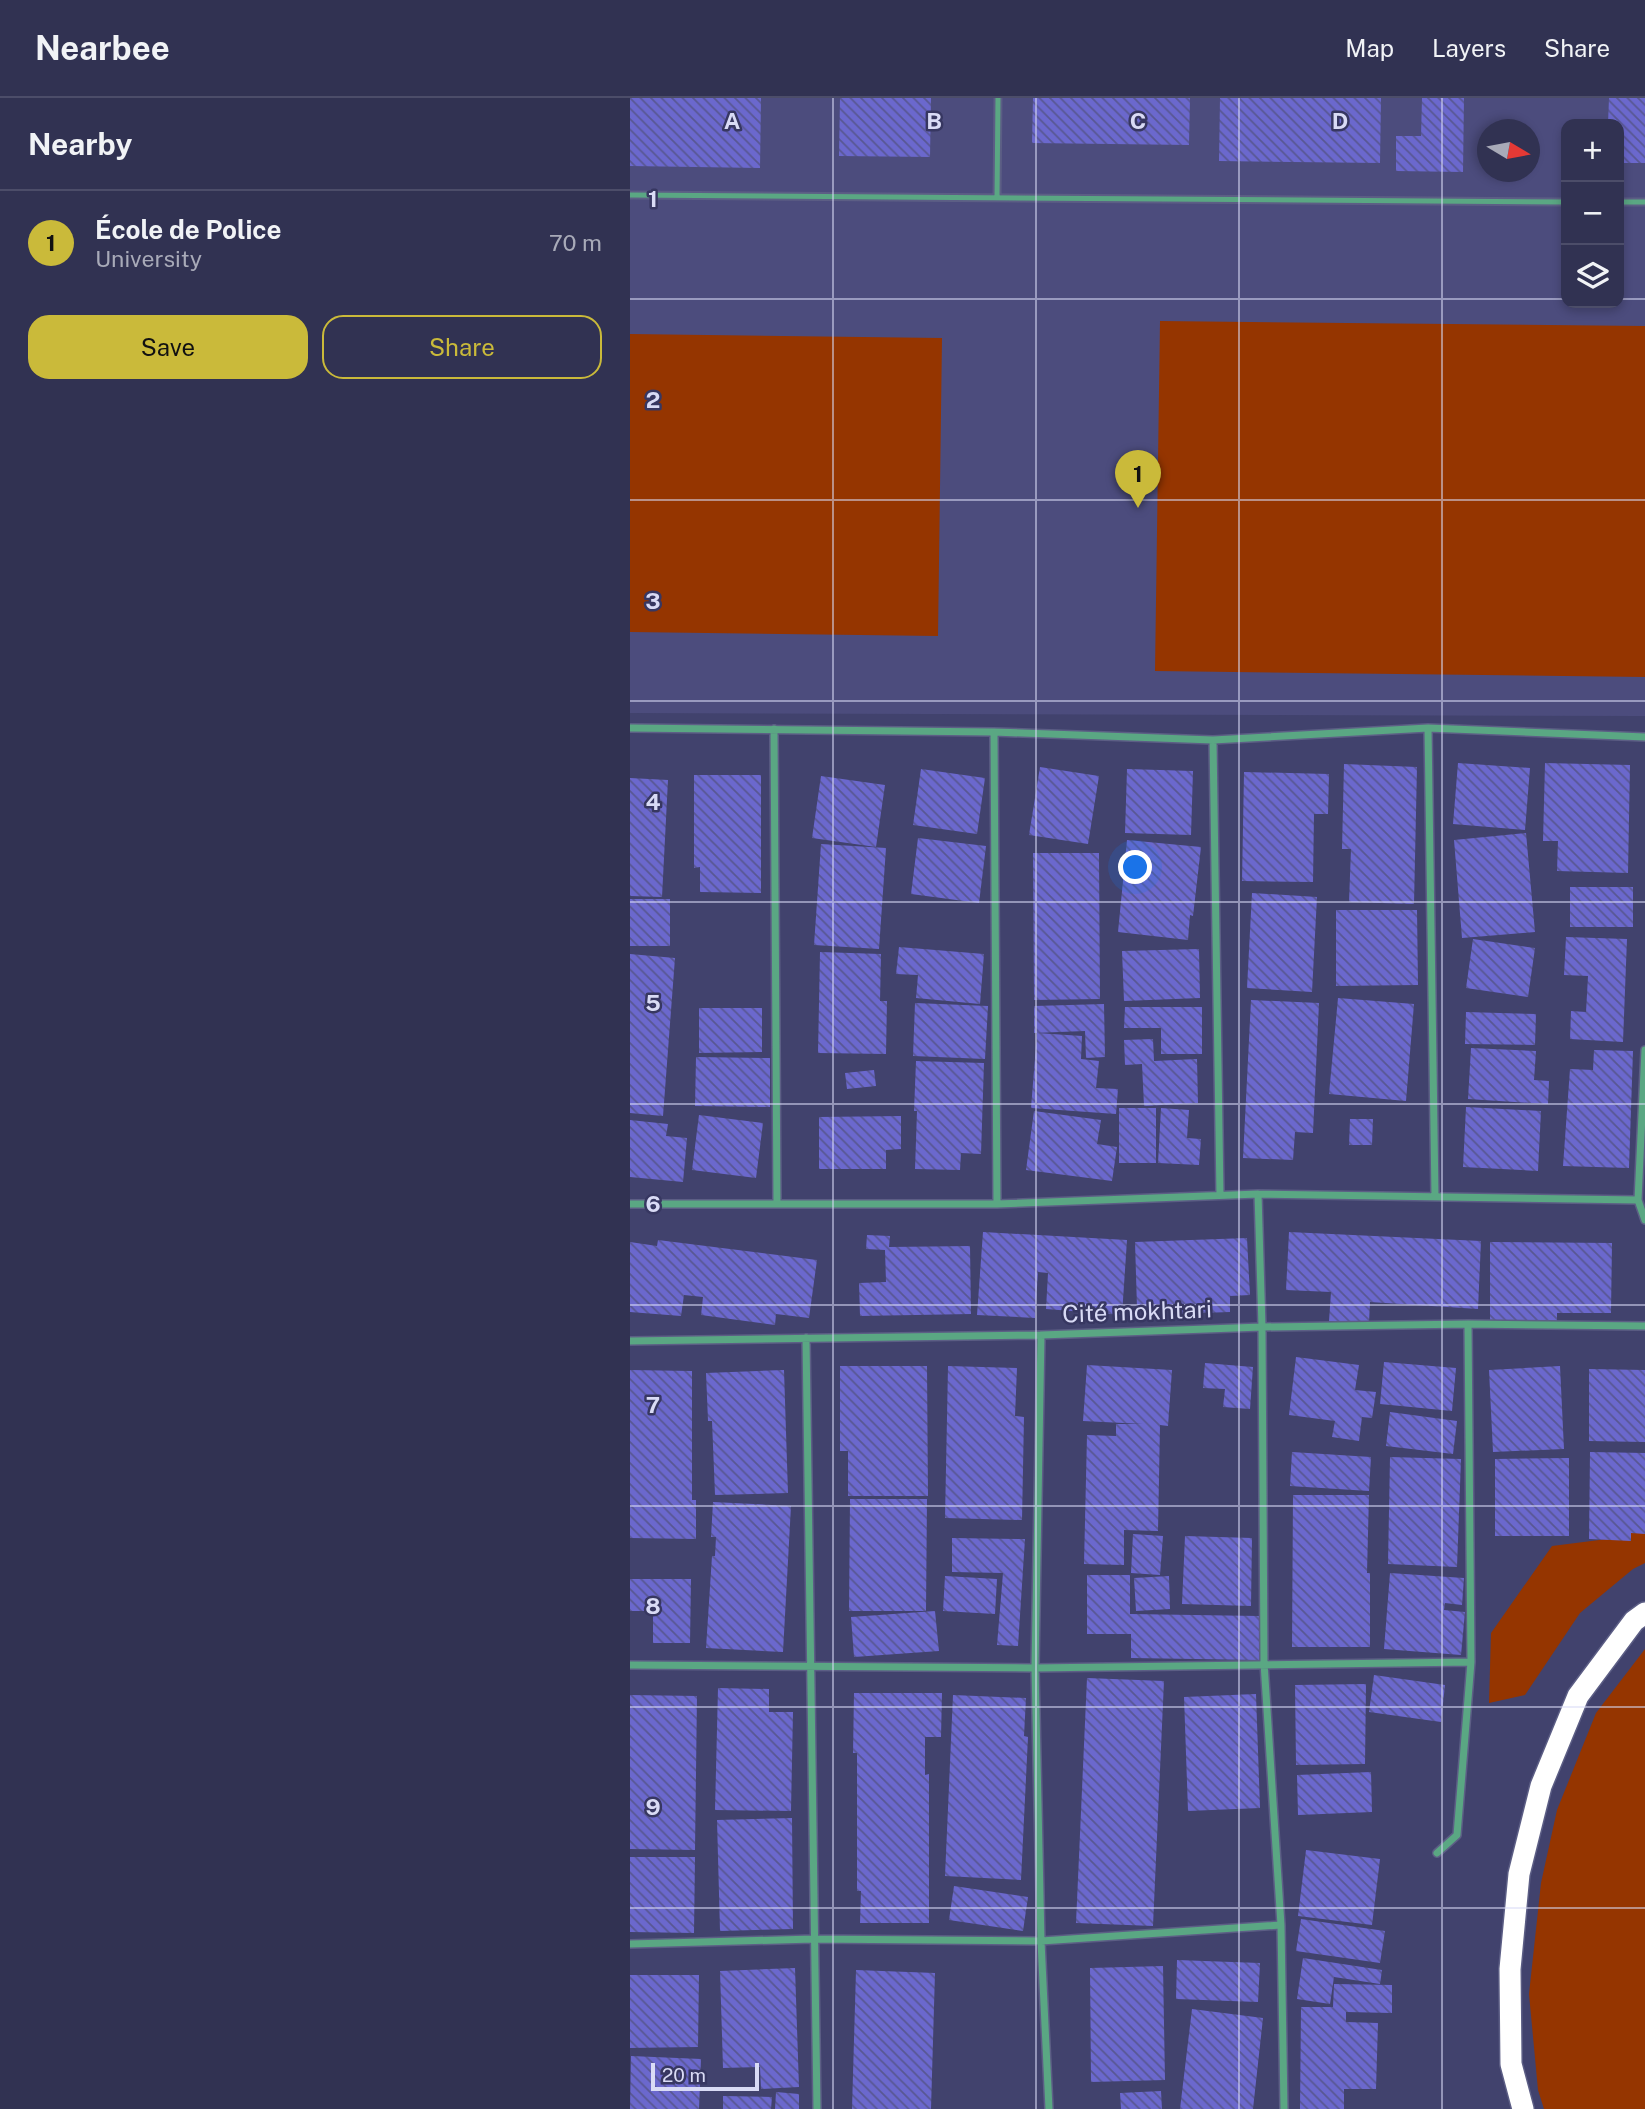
<!DOCTYPE html>
<html lang="en">
<head>
<meta charset="utf-8">
<style>
	body { margin:0; font-family:"Public Sans",sans-serif; background:#393a59; color:#f1f3f6 }
	.controls { position:absolute; right:21px; top:21px; display:grid; overflow:hidden; border-radius:14px; box-shadow:0 4px 10px #0003 }
	.controls button { width:63px; height:63px; display:grid; place-items:center; padding:0; border:0; border-bottom:2px solid #4c4d69; background:#313252; color:#f1f3f6; font:35px sans-serif }
	.compass { position:absolute; left:847px; top:21px; width:63px; height:63px; border-radius:50%; background:#313252; box-shadow:0 4px 10px #0003; rotate:100deg }
	.scale { position:absolute; left:21px; bottom:18px; width:108px; box-sizing:border-box; padding-left:7px; border:4px solid #d9dbf5; border-top:0; font-size:19px; line-height:24px; white-space:nowrap; color:#d9dbf5; -webkit-text-stroke:5px #373761; paint-order:stroke }
	.you { position:absolute; left:506px; top:770px; width:24px; height:24px; margin:-18px; border:5px solid #fff; border-radius:50%; background:#1a73e8; box-shadow:0 0 0 10px #1a73e833 }
	.badge { display:grid; place-items:center; width:46px; height:46px; border-radius:50%; background:#caba3a; color:#111; font-size:23px; font-weight:700 }
	.pin { position:absolute; translate:-50% -58px; filter:drop-shadow(0 2px 4px #0008) }
	.pin::after { content:''; position:absolute; top:37px; width:24px; height:21px; background:inherit; clip-path:polygon(0 0,100% 0,50% 100%) }
	.list { margin:0; padding:0; list-style:none }
	h2 { display:flex; justify-content:space-between; align-items:center; height:91px; margin:0; padding:0 28px; font-size:30px }
	h2 small { font-size:23px; font-weight:400; color:#a8aab8 }
	.list li { display:grid; grid-template-columns:46px 1fr auto; gap:21px; align-items:center; box-sizing:border-box; height:105px; padding:0 28px; border-top:2px solid #4c4d69 }
	.list b { display:block; font-size:26px; white-space:nowrap }
	.list p { margin:0; font-size:23px; white-space:nowrap; color:#a8aab8 }
	.list em { font-size:23px; font-style:normal; color:#a8aab8 }
	.actions { display:flex; gap:14px; padding:21px 28px }
	.actions a { flex:1; padding:16px 0; border:2px solid #caba3a; border-radius:21px; text-align:center; font-size:24px; color:#caba3a }
	.actions .main { background:#caba3a; color:#111 }
	.icon { flex:none; width:38px; height:38px; fill:none; stroke:currentColor; stroke-width:2; stroke-linecap:round; stroke-linejoin:round }
	.map { position:relative; flex:none; width:1015px; height:2011px; overflow:hidden }
	header { display:flex; align-items:center; gap:42px; box-sizing:border-box; height:98px; padding:0 35px; background:#313252; border-bottom:2px solid #4c4d69 }
	header strong { font-size:33px }
	nav { display:flex; gap:38px; margin-inline-start:auto; font-size:24px }
	main { display:flex }
	aside { flex:1; background:#313252 }
	.map>svg:first-child { display:block }
	.built { fill:#4c4c7d; fill-rule:evenodd }
	.green { fill:#953500 }
	.building { fill:url(#building-back-hatch) }
	.lines { fill:none; stroke-linecap:round; stroke-linejoin:round }
	.lane-casing { stroke:#5c5e85; stroke-width:9 }
	.street-casing { stroke:#5c5e85; stroke-width:10 }
	.highway-casing { stroke:#5c5e85; stroke-width:24 }
	.lane { stroke:#5aa783; stroke-width:5 }
	.street { stroke:#5aa783; stroke-width:7 }
	.highway { stroke:#fff; stroke-width:21 }
	.grid { fill:none; stroke:#d9dbf5; stroke-width:2; stroke-opacity:0.55 }
	.labels { text-anchor:middle; stroke-width:5; stroke-linejoin:round; paint-order:stroke }
	.street-label { font-size:24px; fill:#d9dbf5; stroke:#373761 }
	.grid-label { font-size:23px; text-anchor:middle; font-weight:bold; fill:#d9dbf5; stroke:#373761; stroke-width:5; stroke-linejoin:round; paint-order:stroke }
</style>
</head>
<body>
<header>
<strong>Nearbee</strong>
<nav><a>Map</a><a>Layers</a><a>Share</a></nav>
</header>
<main>
<aside>
<h2>Nearby<small></small></h2>
<ul class="list">
<li><span class="badge">1</span><div><b>École de Police</b><p>University</p></div><em>70 m</em></li>
</ul>
<div class="actions"><a class="main">Save</a><a>Share</a></div>
</aside>
<div class="map">
<svg width="1015" height="2011" viewBox="0 0 1015 2011">
	<defs>
		<pattern id="building-back-hatch" width="6" height="6" patternUnits="userSpaceOnUse" patternTransform="scale(1.75)"><rect width="6" height="6" fill="#6b68cd"/><path d="M-1 5l2 2M0 0l6 6M5-1l2 2" fill="none" stroke="#585792"/></pattern>
	</defs>
	<rect width="100%" height="100%" fill="#41426d"/>
	<path class="built" d="M0,0H1015V618L0,615ZM936,26H989V205H936ZM858,32H900V74H858Z"/>
	<path class="green" d="M530,223L1015,228V579L525,573Z
		M0,236L312,240L308,538L0,534Z
		M1015,1417V1465L1003,1471L950,1515L895,1597L859,1605L861,1535L922,1448L993,1439Z
		M1015,1551V2011H914L908,1992L899,1896L911,1785L927,1712L966,1615Z"/>
	<path class="building" d="M0,0H131L130,70L0,68Z
		M210,0H301L300,59L209,58Z
		M403,0H560L559,47L402,45Z
		M590,0H751L750,65L589,63Z
		M792,0H834L833,74L766,73V38H791Z
		M979,0H1015V65H989V26H978Z
		M828,665L900,670L895,732L823,726Z
		M915,665L1000,667L998,775L927,773L928,743H913Z
		M714,666L787,669L784,806L719,804L721,751H712Z
		M410,669L469,678L458,746L399,737Z
		M291,671L355,680L347,736L283,727Z
		M497,671L563,673L561,737L495,735Z
		M614,674L699,676L698,716H684L683,784L612,783Z
		M64,677H131V795L70,794V769L64,770Z
		M191,678L255,687L246,749L182,740Z
		M0,680L38,682L32,799L0,798Z
		M896,735L905,834L832,840L824,742Z
		M288,740L356,748L349,805L281,796Z
		M497,742L571,749L563,818L560,817L558,842L488,834Z
		M191,746L256,750L249,851L184,847Z
		M403,755H469L470,901L404,902Z
		M940,789H1003V829H940Z
		M622,795L687,799L682,894L617,890Z
		M0,801H40V848H0Z
		M706,812H787L788,887L706,888Z
		M936,839L997,841L993,944L940,941L941,913L956,914L958,878L934,877Z
		M843,841L905,850L898,899L836,890Z
		M269,849L354,856L350,906L286,900L288,877L266,876Z
		M569,851L570,900L494,903L492,853Z
		M190,854L251,856L250,903H257L256,956L188,955Z
		M0,856L45,860L33,1018L0,1015Z
		M708,900L784,906L776,1003L699,996Z
		M621,902L689,905L683,1035L665,1034L663,1062L613,1060Z
		M285,905L358,908L355,961L283,958Z
		M474,906L475,959L456,960L455,933L404,935V908Z
		M495,909H572V956H531V930H494Z
		M69,910H132V954L69,955Z
		M836,914L906,916L905,947L835,946Z
		M407,935L452,938L451,961L469,963L466,990L488,991L486,1016L401,1010Z
		M523,941L524,963L567,961L568,1005L514,1008L512,966L495,967L494,942Z
		M841,950L906,953L904,982L919,983L918,1006L838,1001Z
		M964,952L1003,953L999,1070L933,1068L940,971L963,972Z
		M66,959L140,960V1009L65,1008Z
		M286,963L354,965L351,1056L331,1055L330,1072L285,1071L287,1013H284Z
		M244,972L246,988L217,991L215,975Z
		M836,1009L911,1013L908,1073L833,1069Z
		M489,1010H526V1065H489Z
		M531,1010L559,1012L557,1040L571,1041L569,1067L528,1065Z
		M404,1013L471,1022L467,1046L487,1049L482,1083L396,1072Z
		M69,1017L133,1025L126,1080L62,1072Z
		M271,1018V1051L256,1052V1071H189V1019Z
		M720,1021H743L742,1047H719Z
		M0,1022L38,1026L36,1038L57,1040L53,1084L0,1079Z
		M353,1134L497,1142L492,1217L416,1211L418,1175L408,1174L405,1220L347,1217Z
		M659,1134L851,1143L848,1211L740,1204L739,1225L699,1223L701,1194L656,1192Z
		M237,1137L260,1138L259,1149L340,1148L341,1216L230,1218L229,1185L256,1184L255,1152L236,1151Z
		M617,1140L620,1197L600,1198V1214L543,1216V1209L507,1210L505,1144Z
		M28,1142L187,1162L179,1220L146,1216L145,1227L71,1217L73,1199L54,1197L51,1218L0,1214V1144L27,1148Z
		M860,1144L982,1145L981,1215H927V1225L860,1224Z
		M666,1259L729,1267L725,1292L746,1294L742,1320L732,1319L729,1343L702,1339L705,1323L659,1317Z
		M754,1264L826,1270L822,1313L750,1306Z
		M575,1265L623,1269L620,1311L593,1309L595,1291L573,1290Z
		M457,1267L542,1272L538,1328L530,1327L528,1433L494,1432V1467L454,1466L457,1337L486,1338V1326H513L453,1323Z
		M210,1268H297L298,1398H218V1353H210Z
		M318,1268L387,1270L385,1318L394,1319L392,1422L315,1420Z
		M930,1268L934,1351L863,1354L859,1272Z
		M959,1271L1015,1272V1344L959,1343Z
		M0,1272L62,1273V1402H66V1441L0,1440Z
		M154,1272L158,1395L85,1397L82,1323H78L76,1275Z
		M760,1314L827,1323L823,1356L756,1348Z
		M662,1354L741,1359L739,1393L660,1388Z
		M960,1354L1015,1355V1436L1001,1435V1443L959,1441Z
		M760,1359L831,1361L827,1469L758,1466Z
		M939,1360V1438H865V1361Z
		M663,1397H739L737,1475H740V1549H662Z
		M220,1401H297L296,1513H219Z
		M83,1404L161,1408L153,1554L76,1550L82,1458H85L86,1439H81Z
		M503,1436L533,1438L530,1477L501,1475Z
		M555,1438L622,1440L621,1508L552,1506Z
		M322,1440L395,1441L388,1548L367,1547L373,1475L322,1474Z
		M760,1475L834,1480L832,1507L815,1505L814,1512L835,1514L831,1557L754,1551Z
		M457,1477H500V1516L629,1518V1562L501,1560V1536H457Z
		M315,1478L367,1481L365,1516L313,1513Z
		M539,1478L540,1511L506,1513L504,1480Z
		M0,1481H61L60,1545H23V1513H0Z
		M305,1513L309,1553L224,1559L221,1519Z
		M744,1577L815,1587L811,1624L739,1614Z
		M457,1580L534,1583L523,1828L446,1825Z
		M736,1586L735,1666L666,1667L665,1587Z
		M88,1590L139,1591V1614H163L161,1713L85,1712Z
		M224,1595H312L311,1639H295V1677L299,1676V1825H230L231,1793H227V1655H223Z
		M626,1596L630,1710L558,1713L554,1599Z
		M0,1597L67,1598L65,1752L0,1751Z
		M323,1597L396,1600L394,1638L398,1639L391,1782L315,1778Z
		M741,1674L742,1714L668,1717L667,1677Z
		M162,1720L163,1831L90,1833L87,1722Z
		M676,1752L750,1761L742,1827L668,1818Z
		M0,1759H65L64,1835L0,1834Z
		M324,1788L398,1799L393,1833L319,1822Z
		M671,1821L755,1833L750,1865L666,1853Z
		M673,1860L752,1872L750,1886L704,1879L700,1906L667,1901Z
		M547,1862L630,1865L628,1904L546,1901Z
		M533,1868L535,1982L461,1984L460,1870Z
		M165,1870L169,1989L131,1991L130,1969L93,1970L90,1873Z
		M226,1872L305,1875L301,2011H222Z
		M0,1877H69L68,1949L0,1950Z
		M704,1886L762,1887V1915L716,1914V1924L748,1925L746,1991H714V2011H670L671,1909H703Z
		M562,1911L633,1920L623,2011H550Z
		M1,1958L71,1961L69,2011H0Z
		M531,1993L532,2011H491L490,1995Z
		M146,1994L169,1996V2011H145Z
		M93,1998L142,1999L141,2011H93Z"/>
	<g class="lines">
		<defs>
			<path id="lane" d="M0,97L936,104
				M367,100L368,0
				M989,104H1015"/>
			<path id="street" d="M0,630L364,634L583,642L798,630L1015,639
				M798,630L805,1098
				M144,631L147,1106
				M364,634L367,1106
				M583,642L590,1097
				M628,1096L632,1229L634,1565L651,1827L654,2011
				M1008,1102L1015,1122
				M0,1106H367L628,1096L1008,1102L1015,952
				M411,1237L405,1570L411,1843L419,2011
				M176,1240L187,2011
				M0,1243L411,1237L632,1229L838,1226L1015,1228
				M0,1567L405,1570L841,1564L838,1226
				M807,1755L827,1737L841,1564
				M0,1846L183,1841L411,1843L651,1827"/>
			<path id="highway" d="M893,2011L881,1966L880,1871L889,1776L911,1688L948,1598L1004,1523L1015,1515"/>
		</defs>
		<use href="#lane" class="lane-casing"/>
		<use href="#street" class="street-casing"/>
		<use href="#highway" class="highway-casing"/>
		<use href="#lane" class="lane"/>
		<use href="#street" class="street"/>
		<use href="#highway" class="highway"/>
	</g>
	<path class="grid" d="M203,0V2011M406,0V2011M609,0V2011M812,0V2011M0,201H936M989,201H1015M0,402H1015M0,603H1015M0,804H1015M0,1006H1015M0,1207H1015M0,1408H1015M0,1609H1015M0,1810H1015"/>
	<g class="labels">
		<g class="street-label">
			<text transform="translate(507 1214) rotate(-2)" y="8">Cité mokhtari</text>
		</g>
	</g>
	<g class="grid-label">
		<text x="102" y="31">A</text>
		<text x="304" y="31">B</text>
		<text x="508" y="31">C</text>
		<text x="710" y="31">D</text>
		<text x="23" y="109">1</text>
		<text x="23" y="310">2</text>
		<text x="23" y="511">3</text>
		<text x="23" y="712">4</text>
		<text x="23" y="913">5</text>
		<text x="23" y="1114">6</text>
		<text x="23" y="1315">7</text>
		<text x="23" y="1516">8</text>
		<text x="23" y="1717">9</text>
	</g>
</svg>
<div class="controls">
<button>+</button>
<button>−</button>
<button><svg class="icon" aria-label="layers" viewBox="0 0 24 24"><path d="M12 4l9 5-9 5-9-5zM3 14l9 5 9-5"/></svg></button>
</div>
<svg class="compass" viewBox="-18 -18 36 36"><path d="M0-13l5 13h-10z" fill="#e53935"/><path d="M0 13l5-13h-10z" fill="#a8aab8"/></svg>
<div class="scale">20 m</div>
<div class="you"></div>
<div class="pin badge" style="left:508px;top:410px">1</div>
</div>
</main>
</body>
</html>
